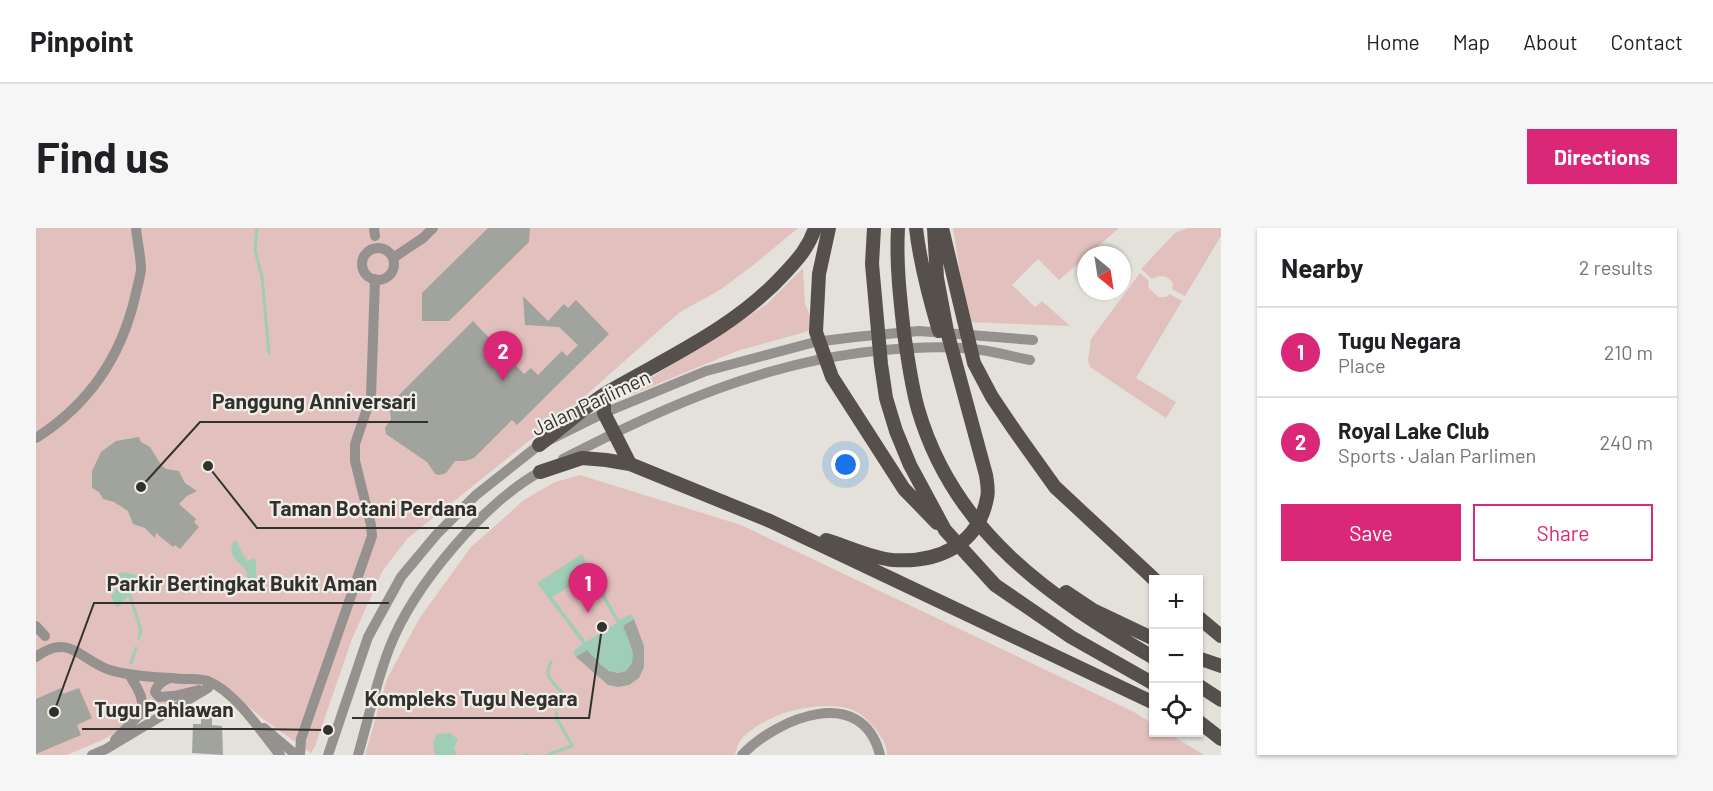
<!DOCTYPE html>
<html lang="en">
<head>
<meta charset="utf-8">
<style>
	body { margin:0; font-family:Barlow,sans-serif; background:#f6f6f6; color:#202124 }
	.controls { position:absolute; right:18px; bottom:18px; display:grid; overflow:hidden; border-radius:0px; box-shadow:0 2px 4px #0004 }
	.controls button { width:54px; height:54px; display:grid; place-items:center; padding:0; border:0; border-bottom:2px solid #e0e0e0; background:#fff; color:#202124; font:30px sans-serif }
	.compass { position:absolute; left:1041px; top:18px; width:54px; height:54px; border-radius:50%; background:#fff; box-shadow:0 2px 4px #0004; rotate:150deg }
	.you { position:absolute; left:810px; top:237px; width:21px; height:21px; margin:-15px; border:4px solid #fff; border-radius:50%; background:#1a73e8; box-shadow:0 0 0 9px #1a73e833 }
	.badge { display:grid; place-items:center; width:39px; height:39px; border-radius:50%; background:#db2777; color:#fff; font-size:20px; font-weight:700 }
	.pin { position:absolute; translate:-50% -50px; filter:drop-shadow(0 2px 3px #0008) }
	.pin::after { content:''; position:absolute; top:32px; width:21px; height:18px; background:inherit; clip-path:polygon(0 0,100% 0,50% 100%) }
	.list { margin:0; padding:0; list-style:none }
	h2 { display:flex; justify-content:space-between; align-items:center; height:78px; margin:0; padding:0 24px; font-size:26px }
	h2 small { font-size:20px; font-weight:400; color:#757577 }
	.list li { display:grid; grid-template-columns:39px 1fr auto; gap:18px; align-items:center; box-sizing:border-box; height:90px; padding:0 24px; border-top:2px solid #e0e0e0 }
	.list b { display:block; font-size:22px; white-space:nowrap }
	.list p { margin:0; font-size:20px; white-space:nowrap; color:#757577 }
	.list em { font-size:20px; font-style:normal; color:#757577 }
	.actions { display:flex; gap:12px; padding:18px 24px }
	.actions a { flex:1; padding:14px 0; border:2px solid #db2777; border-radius:0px; text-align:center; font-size:21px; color:#db2777 }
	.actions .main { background:#db2777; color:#fff }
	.icon { flex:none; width:33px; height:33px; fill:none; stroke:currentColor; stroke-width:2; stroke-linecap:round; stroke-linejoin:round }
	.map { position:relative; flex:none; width:1185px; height:527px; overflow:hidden; border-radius:0px }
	header { display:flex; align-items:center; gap:36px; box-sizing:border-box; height:84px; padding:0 30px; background:#fff; border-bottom:2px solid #e0e0e0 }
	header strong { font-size:28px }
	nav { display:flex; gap:33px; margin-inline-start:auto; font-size:21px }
	.intro { display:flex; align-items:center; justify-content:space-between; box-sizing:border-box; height:144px; padding:0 36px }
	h1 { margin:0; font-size:42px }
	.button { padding:15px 27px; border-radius:0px; background:#db2777; color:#fff; font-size:21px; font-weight:700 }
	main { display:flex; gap:36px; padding:0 36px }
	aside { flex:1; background:#fff; border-radius:0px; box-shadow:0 2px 4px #0004 }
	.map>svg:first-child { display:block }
	.green { fill:#e2c0bd }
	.water { fill:#9fcdb6; fill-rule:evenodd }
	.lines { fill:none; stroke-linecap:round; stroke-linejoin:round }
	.stream { stroke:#9fcdb6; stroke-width:3 }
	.building { fill:#a0a49d }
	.minor { stroke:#94918f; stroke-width:10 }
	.major { stroke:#55504c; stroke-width:14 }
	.labels { text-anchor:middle; stroke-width:4.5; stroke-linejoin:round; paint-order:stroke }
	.street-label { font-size:20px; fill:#31312e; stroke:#f1eee7 }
	.leader { fill:none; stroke:#31312e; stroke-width:2 }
	.callout-dot { fill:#31312e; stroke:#f1eee7; stroke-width:2 }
	.callout-label { font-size:21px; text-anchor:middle; font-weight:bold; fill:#31312e; stroke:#f1eee7; stroke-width:4.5; stroke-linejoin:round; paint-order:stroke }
</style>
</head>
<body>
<header>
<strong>Pinpoint</strong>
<nav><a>Home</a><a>Map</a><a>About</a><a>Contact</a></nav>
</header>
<div class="intro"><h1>Find us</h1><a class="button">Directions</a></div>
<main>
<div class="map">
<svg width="1185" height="527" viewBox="0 0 1185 527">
	<rect width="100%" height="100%" fill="#e3e1da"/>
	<path class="green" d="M0,0H762L720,35L684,62L644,84L549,168L372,310L347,342L316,411L279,518L275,525L226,490L189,458L176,450L129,480L66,512L31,527H0Z
		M917,0H1083L1023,52L1002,31L976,57L999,79L1006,73L1034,98L932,94Z
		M1152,0H1185V8L1149,68L1136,61L1137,55C1131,47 1125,46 1116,51L1105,41L1139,5Z
		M767,40L769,76L780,101L701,123L595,167L594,163L731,76Z
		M1104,45L1113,53L1112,59L1122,69H1130L1134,66L1146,73L1100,150L1140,174L1130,190L1054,139L1052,132L1055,111Z
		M544,247L705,297L1098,484L1117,496L1118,505H1132L1168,527H851C851,517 848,514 843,506C836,495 824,483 811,480C776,473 732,485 706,510C702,514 701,521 699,527H329L351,451L383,391L435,319L488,272L519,254Z"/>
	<path class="water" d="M198,313L202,314L204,321L211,333L218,330L220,333V351L211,350V343C202,334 190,326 198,313Z
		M546,326L583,392L595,386L598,391L587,398C593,410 607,439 586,444C581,445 577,444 572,442C563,438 557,429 551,422L540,429L537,424L547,416L501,355ZM553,346L581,395L550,414L516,369Z
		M87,344L101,347L106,355L86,374L84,378L80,379L75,368L84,356L82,349L83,345Z
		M415,505L422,512L418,520L421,527H399L397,514L401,506Z"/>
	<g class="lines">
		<path class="stream" d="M221,0L219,22L226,49L233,125
			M94,368L105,402L103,410
			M515,434C505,450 522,458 530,469L528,476L521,480
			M95,435L100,420
			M520,485L521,491L536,517
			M488,527H492
			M511,527L536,518"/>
	</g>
	<path class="building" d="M452,0H494L493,14L413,93H386V65Z
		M487,68L512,93L528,76L532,80L540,72L573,106L481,197L476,192L438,230L429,233H419L410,245L404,247L399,246L391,234L350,206L349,200L355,191L353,179L355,175L437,93L488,146L495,140L502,147L526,123L531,128L542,117L523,99L489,97Z
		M103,209L105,214L114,219L125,237L130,241L143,243L149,255L161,263L151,268L143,276L160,291L158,294L163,299L144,321L139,317L137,319L120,305L119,310L109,300L97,296L92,283L78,274L67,271L63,264L56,260V243L65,224L80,213Z
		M598,391L608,418V439L603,450L593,457L582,459L572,457L540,429L551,422L565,437L573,443L582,445L590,443L596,435L597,426L594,415L587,398Z
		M25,460L27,466L43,460L56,490L41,497L45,507L0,526V471Z
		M165,486H176V497L186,498L187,527L156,525L157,496H165Z"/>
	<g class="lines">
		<path class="minor" d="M338,0L339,8
			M326 36a16 16 0 1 1 32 0a16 16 0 1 1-32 0Z
			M357,30L387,10L397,0
			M0,210C52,177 85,129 99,69C101,60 104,50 105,42C105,28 101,13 100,0
			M527,231C629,178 733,132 849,122C880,119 913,117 945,122C961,124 977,129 994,132
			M0,398L9,408
			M0,429C33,404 44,432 74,442C97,449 123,449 147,451C155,451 167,450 174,454C200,465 227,506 244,527
			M134,450C127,453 121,456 119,464L123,469L138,468L163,462
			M228,500L260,527
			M79,512L104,486C110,470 101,460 93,446
			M56,527L70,521L172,460
			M264,527L265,511L336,308L335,297L319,233V216L335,169L339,51
			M292,527L332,409L365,349L401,306L440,267L503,217L568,185L670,143L779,114L819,109L883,103L997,112
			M322,527C332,492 340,455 353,421C377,358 450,271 511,240
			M706,527C741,490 826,455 844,527"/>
		<path class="major" d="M793,0L783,46L780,104L796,149L868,261L901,295
			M838,0L836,36L845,136L850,170L860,203L874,237L909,302L959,357L1035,409L1118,456
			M862,0C860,35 864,70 868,105C872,131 875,156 882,181C918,305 1013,368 1118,430
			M880,0C884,36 893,69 903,103
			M906,0L938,135L956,169L979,203L1019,259L1119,352
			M568,167V185L594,236
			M503,217C526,200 548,179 572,164C634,128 700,99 749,45C762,31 773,19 779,0
			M504,244L546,230L570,232L594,236L734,293L1118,475
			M790,312C811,318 835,330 857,332C901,335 942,318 951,270C953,263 951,254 950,247L911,103L901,50L898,0
			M1030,364L1057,382L1118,411
			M1162,389L1185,408
			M1162,430L1185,438
			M1162,457L1185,472
			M1162,493L1185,511"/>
	</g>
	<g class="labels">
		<g class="street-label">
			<text transform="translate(555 175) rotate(-25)" y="7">Jalan Parlimen</text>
		</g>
	</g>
	<path class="leader" d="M105 259L164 194H392M172 238L221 300H453M18 484L58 375H353M566 399L553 490H316M292 502L210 501H46"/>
	<g class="callout-dot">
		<circle cx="105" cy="259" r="6"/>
		<circle cx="172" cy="238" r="6"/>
		<circle cx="18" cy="484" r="6"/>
		<circle cx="566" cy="399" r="6"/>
		<circle cx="292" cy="502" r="6"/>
	</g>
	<g class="callout-label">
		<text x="278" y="181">Panggung Anniversari</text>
		<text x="337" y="288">Taman Botani Perdana</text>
		<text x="206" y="363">Parkir Bertingkat Bukit Aman</text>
		<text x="435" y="478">Kompleks Tugu Negara</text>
		<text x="128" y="489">Tugu Pahlawan</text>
	</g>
</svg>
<div class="controls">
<button>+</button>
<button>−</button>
<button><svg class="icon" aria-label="locate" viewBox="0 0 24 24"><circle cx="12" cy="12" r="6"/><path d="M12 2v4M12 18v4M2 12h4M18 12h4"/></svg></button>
</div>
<svg class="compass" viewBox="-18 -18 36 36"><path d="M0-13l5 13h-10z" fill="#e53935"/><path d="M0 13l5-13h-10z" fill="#757577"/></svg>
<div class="you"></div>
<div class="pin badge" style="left:552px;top:385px">1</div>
<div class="pin badge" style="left:467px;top:153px">2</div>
</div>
<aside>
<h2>Nearby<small>2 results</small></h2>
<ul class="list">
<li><span class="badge">1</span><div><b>Tugu Negara</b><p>Place</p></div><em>210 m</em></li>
<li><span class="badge">2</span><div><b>Royal Lake Club</b><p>Sports · Jalan Parlimen</p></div><em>240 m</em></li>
</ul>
<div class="actions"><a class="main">Save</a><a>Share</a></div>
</aside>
</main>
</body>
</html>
